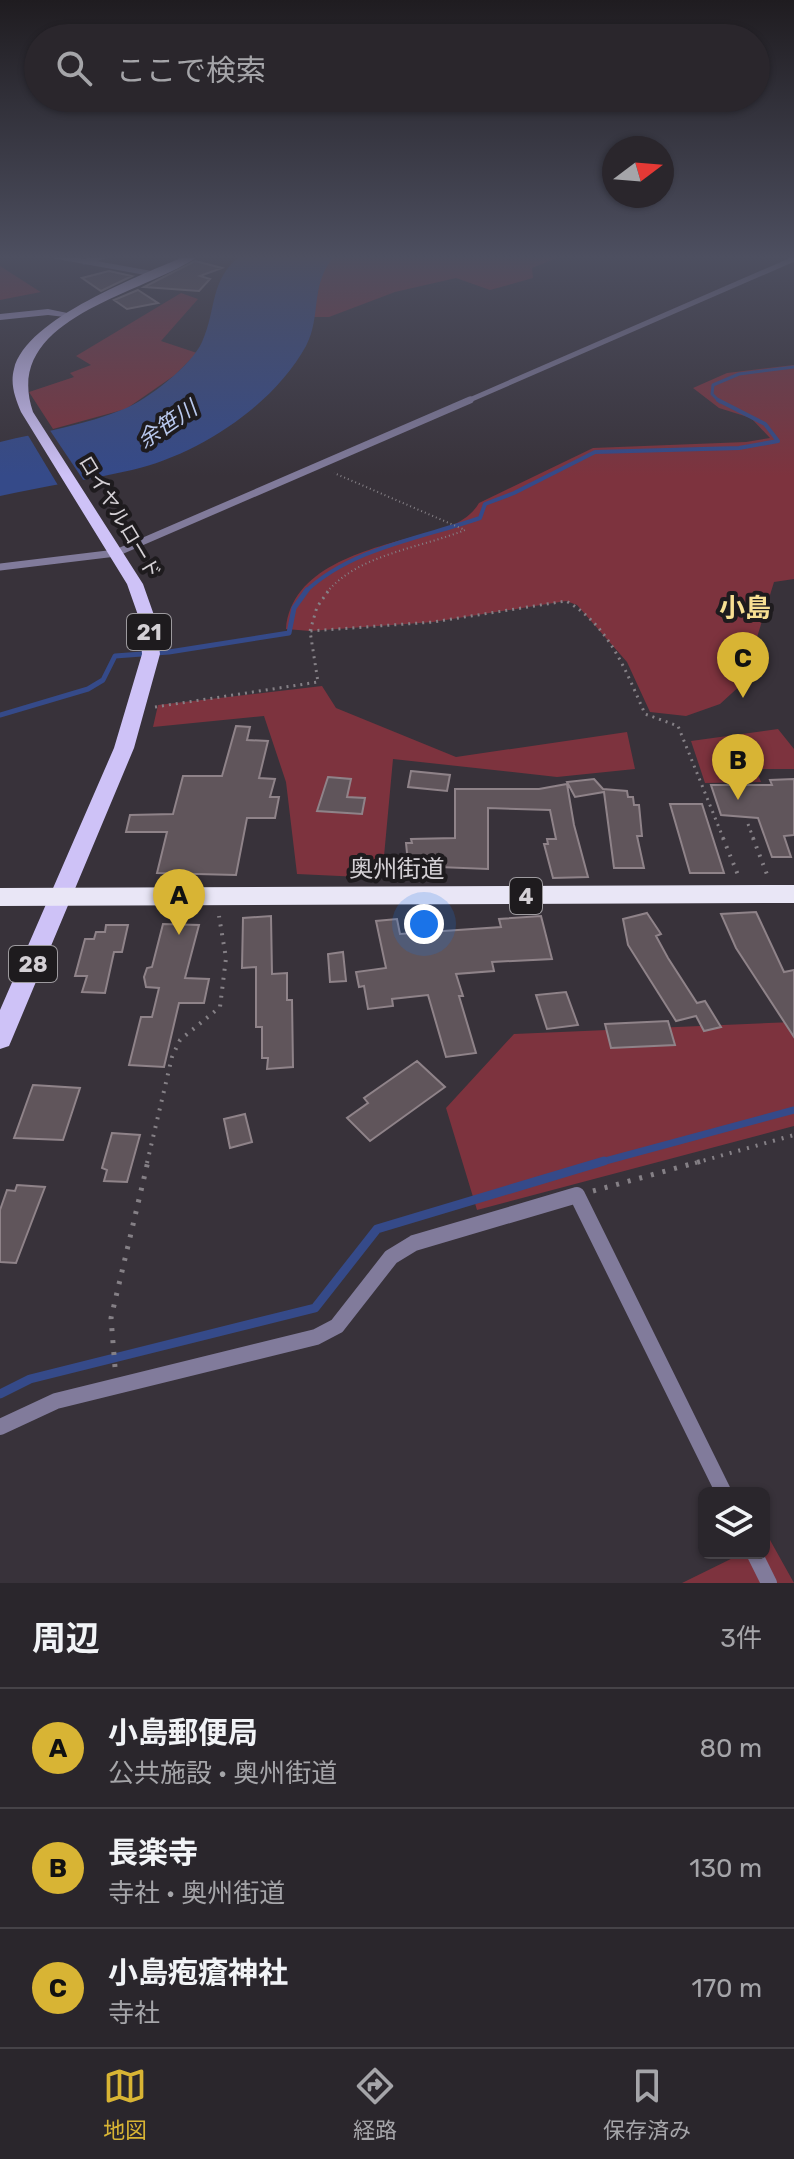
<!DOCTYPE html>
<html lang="ja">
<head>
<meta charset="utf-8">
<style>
	body { margin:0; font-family:Rubik,"Noto Sans JP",sans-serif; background:#322e34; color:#f1f3f6 }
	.controls { position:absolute; right:24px; bottom:24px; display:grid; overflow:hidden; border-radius:12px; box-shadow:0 2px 6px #0004 }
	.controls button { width:72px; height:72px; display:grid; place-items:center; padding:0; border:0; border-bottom:2px solid #464348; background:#2a262c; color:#f1f3f6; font:40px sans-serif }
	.compass { position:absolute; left:602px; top:136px; width:72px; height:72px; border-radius:50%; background:#2a262c; box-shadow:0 2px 6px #0004; rotate:74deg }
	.you { position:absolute; left:424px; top:924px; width:28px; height:28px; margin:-20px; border:6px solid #fff; border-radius:50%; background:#1a73e8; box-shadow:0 0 0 12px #1a73e833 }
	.badge { display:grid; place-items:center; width:52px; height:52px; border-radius:50%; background:#d8b434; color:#111; font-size:26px; font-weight:700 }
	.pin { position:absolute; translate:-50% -66px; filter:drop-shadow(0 2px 4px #0008) }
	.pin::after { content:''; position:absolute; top:42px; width:28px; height:24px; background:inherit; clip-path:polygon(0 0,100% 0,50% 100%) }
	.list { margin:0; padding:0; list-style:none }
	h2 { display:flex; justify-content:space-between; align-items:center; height:104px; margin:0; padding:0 32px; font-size:34px }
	h2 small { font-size:26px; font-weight:400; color:#a5a5a9 }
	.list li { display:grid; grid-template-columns:52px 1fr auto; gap:24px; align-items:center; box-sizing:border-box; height:120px; padding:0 32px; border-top:2px solid #464348 }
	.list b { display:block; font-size:30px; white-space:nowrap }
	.list p { margin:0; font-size:26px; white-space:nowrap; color:#a5a5a9 }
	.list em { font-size:26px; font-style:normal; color:#a5a5a9 }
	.icon { flex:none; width:44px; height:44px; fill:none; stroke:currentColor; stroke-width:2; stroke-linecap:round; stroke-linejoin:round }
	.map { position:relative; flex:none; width:794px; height:1583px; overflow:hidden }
	.search { position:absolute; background:#2a262c; box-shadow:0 2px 6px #0004; left:24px; right:24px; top:24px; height:88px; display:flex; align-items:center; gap:20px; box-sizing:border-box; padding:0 28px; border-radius:44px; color:#a5a5a9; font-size:30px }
	.sheet { height:464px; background:#2a262c }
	nav { display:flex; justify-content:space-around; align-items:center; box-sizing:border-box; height:112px; border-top:2px solid #464348; background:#2a262c; font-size:22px; color:#a5a5a9 }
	nav a { display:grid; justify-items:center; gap:4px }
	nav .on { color:#d8b434 }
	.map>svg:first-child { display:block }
	.green { fill:#7d333e }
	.water { fill:#354a89 }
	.pier { fill:#38323a }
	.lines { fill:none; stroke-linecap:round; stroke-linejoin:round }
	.stream-far4 { stroke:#354a89; stroke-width:3 }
	.stream-far3 { stroke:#354a89; stroke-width:4 }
	.stream-far2 { stroke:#354a89; stroke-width:5 }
	.stream-far1 { stroke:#354a89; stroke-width:7 }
	.stream { stroke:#354a89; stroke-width:9 }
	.building { fill:#60555b; stroke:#8f8389; stroke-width:2 }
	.path-far3 { stroke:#858086; stroke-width:2; stroke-dasharray:1 3; stroke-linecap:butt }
	.path-far2 { stroke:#858086; stroke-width:3; stroke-dasharray:2 5; stroke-linecap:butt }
	.path-far1 { stroke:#858086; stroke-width:4; stroke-dasharray:2 7; stroke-linecap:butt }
	.path { stroke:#858086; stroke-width:5; stroke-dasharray:3 9; stroke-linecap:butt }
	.lane-far2 { stroke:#817b9b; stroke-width:5 }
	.lane-far1 { stroke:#817b9b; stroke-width:7 }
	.lane { stroke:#817b9b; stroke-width:16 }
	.secondary { fill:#ada2d5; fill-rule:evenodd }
	.primary { fill:#cec2f7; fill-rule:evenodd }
	.highway { fill:#e9e6f6; fill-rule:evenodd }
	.labels { text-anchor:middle; stroke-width:8; stroke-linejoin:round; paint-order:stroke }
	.far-street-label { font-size:20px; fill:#d4d0d5; stroke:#1e1b1e }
	.far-water-label { font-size:22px; font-style:italic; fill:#b9c8ed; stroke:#1e1b1e }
	.shield { fill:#1e1b1e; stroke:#9d9a9e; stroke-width:2 }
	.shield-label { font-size:22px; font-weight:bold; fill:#d4d0d5 }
	.street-label { font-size:24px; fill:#d4d0d5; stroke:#1e1b1e }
	.neighbourhood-label { font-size:26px; font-weight:bold; fill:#f8e093; stroke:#1e1b1e }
</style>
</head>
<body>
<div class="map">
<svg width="794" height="1583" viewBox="0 0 794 1583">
	<rect width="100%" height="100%" fill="#38323a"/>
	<path class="green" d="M335,255H564L532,268L533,278L490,290L456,278L395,292L329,317H313L322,269Z
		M0,266L39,291L41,292L0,300Z
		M181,293L198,299L161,341L197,353L175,375L126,409L53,429L29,392L74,377L70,373L91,365L76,356Z
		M794,365V579L774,582L743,683L720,704L686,716L650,712L627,662L577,605L566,601L433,622L310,631L286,629C291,568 365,550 416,536C440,530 466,525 479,503L593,448L746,442L770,438L751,418L719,408L693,388L727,373Z
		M322,686L336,708L456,757L627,732L635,769L557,777L393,759L382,878L297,874L286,782L264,716L153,727L158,705Z
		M778,729L794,749V769H756L761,782L705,783L691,741Z
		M794,1022V1126L477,1210L446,1108L514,1034Z
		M770,1540L794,1583H682L743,1553H764V1543Z"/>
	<path class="water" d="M241,255H335C309,285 322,316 306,346C273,406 198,455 132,470C88,480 44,486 0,496V442C41,432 86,425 124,409C147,400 192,365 202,342C217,309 209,280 241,255Z"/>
	<path class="pier" d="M47,426L84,481L59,487L26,432Z"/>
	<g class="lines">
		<path class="stream-far4" d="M720,402L712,394L713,385L739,374L794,367"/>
		<path class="stream-far3" d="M305,592C351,548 422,538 480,518L485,504L514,493L595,452L739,448L778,441L765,424L718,400"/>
		<path class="stream-far2" d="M0,715L88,689L103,680L115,656L169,652L289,633L294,608L307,590"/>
		<path class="stream-far1" d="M598,1163L794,1110"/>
		<path class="stream" d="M0,1394L30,1379L315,1308L377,1229L604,1161"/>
	</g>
	<path class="building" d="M195,261L222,268L200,276L210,279L199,291L144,287Z
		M109,271L132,276L101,291L82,278Z
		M138,290L158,303L127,309L114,300Z
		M236,726L250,727L247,740L268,741L259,778L275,779L270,797H279L275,818H247L236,875L157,873L167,832H126L130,815L173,814L183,776H222Z
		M411,771L450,775L447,791L408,787Z
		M328,777L351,779L347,797L365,798L362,814L317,811Z
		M594,779L603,789L627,791L628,797H633L634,805H639L642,836H637L644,868H614L604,792L575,797L567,782Z
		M794,779V835L784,836L791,857H772L758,818L721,815L711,785H772L770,780Z
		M567,784L574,825L588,877L553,878L544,844H548L547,839H556L550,810L488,808V869L439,867L440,872L409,873L406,843H412L411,839L455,838V789H539Z
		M670,804H702L724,873H690Z
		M756,912L784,972L794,970V1037L736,948L721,914Z
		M647,913L661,934L656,936L668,958L697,1003L705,1001L721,1027L704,1031L696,1016L676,1021L628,945L623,919Z
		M271,916L272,974L287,973V1000H292L293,1067L267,1069L268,1058H262V1027H256V967L242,968L243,918Z
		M541,916L552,959L492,962L494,971L456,974L463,996H459L476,1053L446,1057L428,995L392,999L393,1006L368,1009L364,986L359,987L356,972L386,968L376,921L397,919L400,934L501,927L499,919Z
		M163,924L199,925L185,978L209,979L204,1003H179L164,1067L129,1065L141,1017H152L159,988L146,987L144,977L147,968L152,967Z
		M106,925H128L122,952H114L105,993L82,992L87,976H75L85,939H94L96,932H105Z
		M343,952L346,981L330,982L328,954Z
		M566,992L578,1025L547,1029L536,995Z
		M668,1021L675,1045L611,1048L605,1024Z
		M417,1061L445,1087L370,1141L347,1118L368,1103L364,1098Z
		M33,1085L80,1088L63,1140L14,1138Z
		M245,1114L252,1142L230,1148L224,1119Z
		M112,1133L140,1135L127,1182L104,1181L107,1170L102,1168Z
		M17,1185L45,1187L16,1263L0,1262V1210L7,1190L15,1191Z"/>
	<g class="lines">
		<path class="path-far3" d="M327,592C359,554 421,548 465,530L334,473"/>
		<path class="path-far2" d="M310,631L317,607L329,590
			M155,707L318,682L310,631L433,622L566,601C609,625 626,671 645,714L678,726L724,840
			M748,824L754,840"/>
		<path class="path-far1" d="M723,838L738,875
			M753,838L768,877
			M147,1163L172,1057L180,1040L220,1007L226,958L219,916
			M695,1163L794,1135"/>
		<path class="path" d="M593,1191L702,1161
			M115,1367L111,1318L148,1161"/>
		<path class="lane-far2" d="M49,255L154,274
			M84,262L109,255
			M465,402L794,259"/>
		<path class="lane-far1" d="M0,567L116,553L470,400"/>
		<path class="lane" d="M0,1427L56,1401L316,1337L337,1326L391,1257L414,1243L577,1195L724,1493
			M754,1553L769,1583"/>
		<path class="secondary" d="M48,309L77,315L73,318L48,315L0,320V314Z"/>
		<path class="primary" d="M188,255H200C147,294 0,316 33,412L143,584L155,618L160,654L134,748L12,1039L9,1046L0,1049V1010L114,748L142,654L139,618L127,584L21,412C15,398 10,384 14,369C26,318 142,275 188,255Z"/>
		<path class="highway" d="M794,885V903L0,906V888Z"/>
	</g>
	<linearGradient id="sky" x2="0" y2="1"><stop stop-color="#1f1c20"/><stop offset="0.54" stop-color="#4d4f60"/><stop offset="1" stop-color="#4d4f60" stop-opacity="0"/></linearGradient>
	<rect width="794" height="476" fill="url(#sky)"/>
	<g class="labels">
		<g class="far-street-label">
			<text transform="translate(120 517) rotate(59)" y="7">ロイヤルロード</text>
		</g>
		<g class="far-water-label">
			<text transform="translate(167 424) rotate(-34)" y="8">余笹川</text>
		</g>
		<g class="shield">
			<rect x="127" y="614" width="44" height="36" rx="6"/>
			<rect x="510" y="878" width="32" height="36" rx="6"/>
			<rect x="9" y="946" width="48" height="36" rx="6"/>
		</g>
		<g class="shield-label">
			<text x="149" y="640">21</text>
			<text x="526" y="904">4</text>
			<text x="33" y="972">28</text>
		</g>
		<g class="street-label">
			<text x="397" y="877">奥州街道</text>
		</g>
		<g class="neighbourhood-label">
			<text x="745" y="617">小島</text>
		</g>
	</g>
</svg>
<div class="controls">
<button><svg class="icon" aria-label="layers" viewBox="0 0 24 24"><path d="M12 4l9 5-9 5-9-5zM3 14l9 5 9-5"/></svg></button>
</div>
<svg class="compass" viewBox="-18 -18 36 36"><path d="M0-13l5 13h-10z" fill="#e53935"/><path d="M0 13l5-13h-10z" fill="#a5a5a9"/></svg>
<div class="you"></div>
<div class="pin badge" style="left:179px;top:935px">A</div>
<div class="pin badge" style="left:738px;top:800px">B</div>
<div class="pin badge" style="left:743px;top:698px">C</div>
<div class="search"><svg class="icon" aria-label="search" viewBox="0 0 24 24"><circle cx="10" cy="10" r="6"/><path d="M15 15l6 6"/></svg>ここで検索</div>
</div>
<section class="sheet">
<h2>周辺<small>3件</small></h2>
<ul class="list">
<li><span class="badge">A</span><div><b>小島郵便局</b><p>公共施設 · 奥州街道</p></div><em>80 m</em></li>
<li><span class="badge">B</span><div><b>長楽寺</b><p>寺社 · 奥州街道</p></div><em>130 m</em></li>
<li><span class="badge">C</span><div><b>小島疱瘡神社</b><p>寺社</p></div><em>170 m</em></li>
</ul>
</section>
<nav>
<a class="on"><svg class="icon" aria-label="map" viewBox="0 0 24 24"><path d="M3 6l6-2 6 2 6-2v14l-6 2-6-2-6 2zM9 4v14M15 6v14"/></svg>地図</a>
<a><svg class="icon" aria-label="directions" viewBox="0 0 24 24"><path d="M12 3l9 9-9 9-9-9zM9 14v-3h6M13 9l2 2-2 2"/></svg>経路</a>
<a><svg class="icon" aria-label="saved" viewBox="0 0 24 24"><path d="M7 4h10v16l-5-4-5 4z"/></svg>保存済み</a>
</nav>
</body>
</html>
